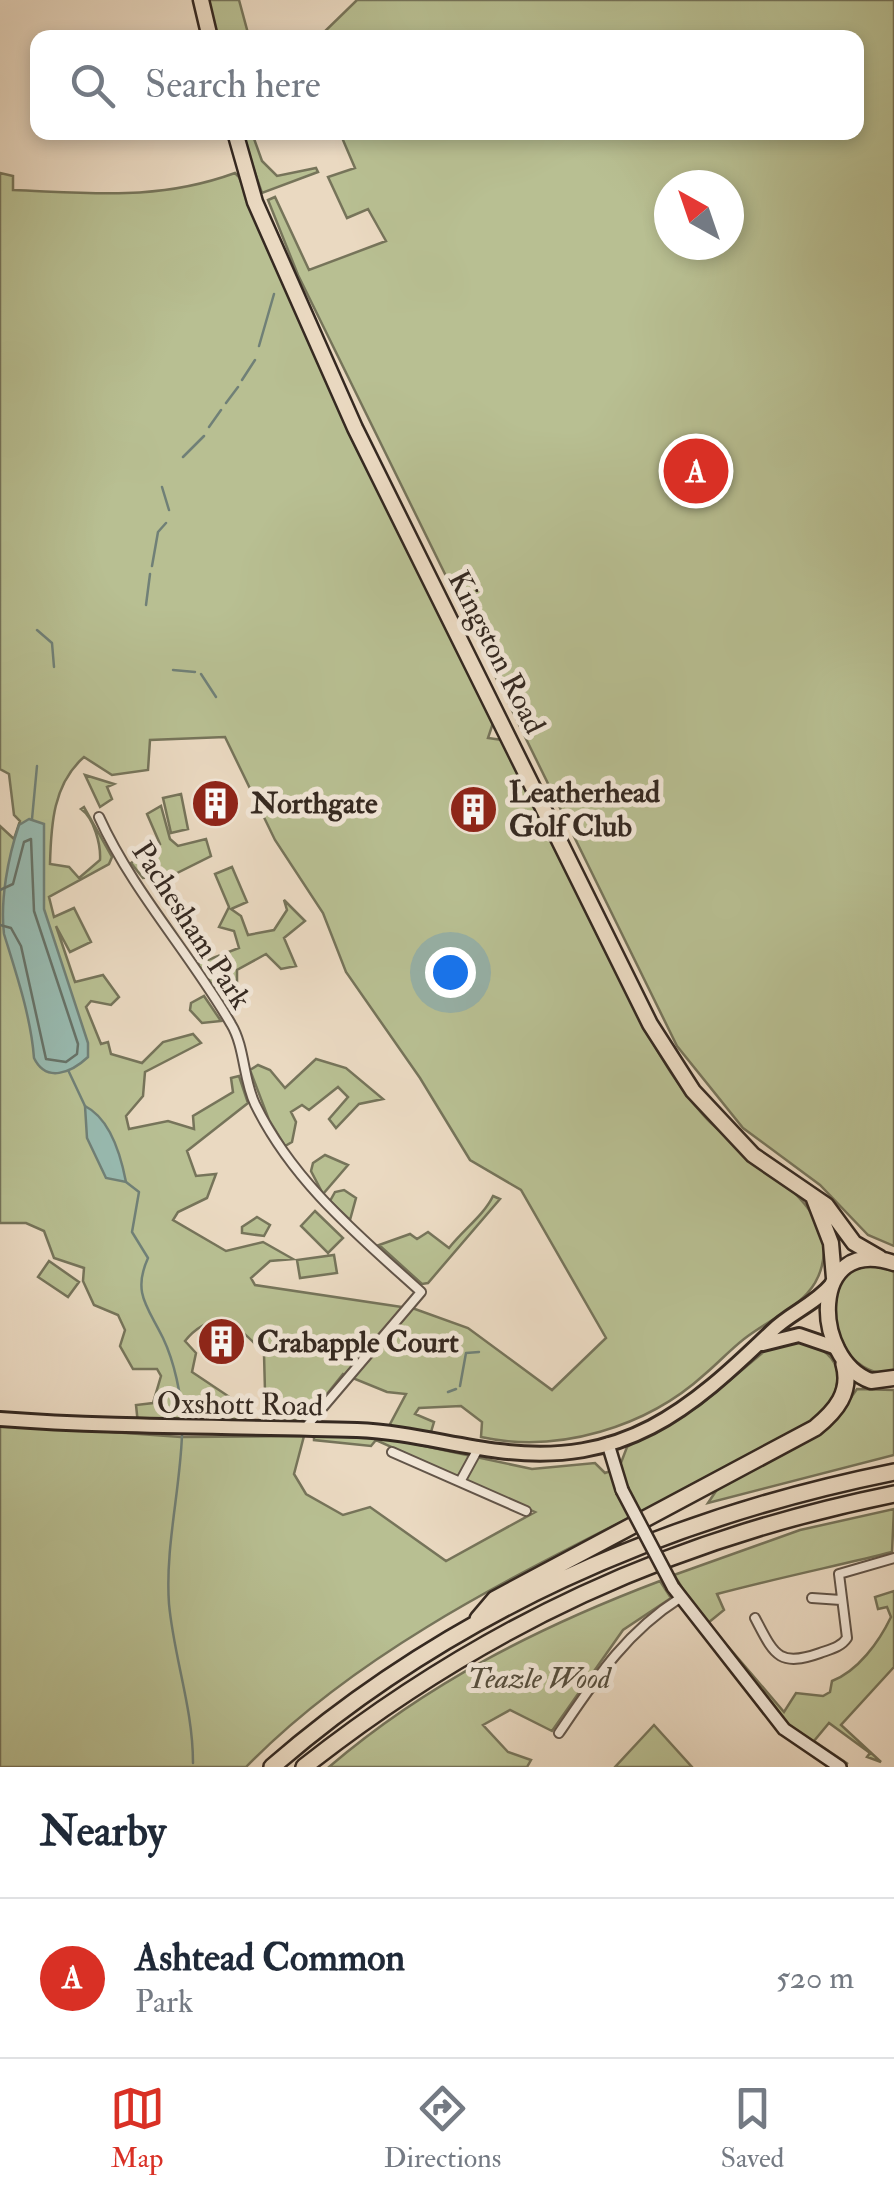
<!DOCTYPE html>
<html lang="en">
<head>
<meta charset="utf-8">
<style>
	body { margin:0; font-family:"IM FELL Double Pica",serif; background:#f2f2f3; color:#1f2937 }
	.compass { position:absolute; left:654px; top:170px; width:90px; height:90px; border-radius:50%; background:#fff; box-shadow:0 5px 15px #0003; rotate:320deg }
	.you { position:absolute; left:450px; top:972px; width:35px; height:35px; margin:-25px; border:8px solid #fff; border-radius:50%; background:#1a73e8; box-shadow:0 0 0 15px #1a73e833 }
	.badge { display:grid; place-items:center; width:65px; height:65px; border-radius:50%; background:#d93025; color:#fff; font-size:32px; font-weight:700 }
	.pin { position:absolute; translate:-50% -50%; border:5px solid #fff; box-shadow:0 2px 10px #0006 }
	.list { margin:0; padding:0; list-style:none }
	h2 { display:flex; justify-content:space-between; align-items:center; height:130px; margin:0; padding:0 40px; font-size:42px }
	h2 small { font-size:32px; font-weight:400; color:#747a83 }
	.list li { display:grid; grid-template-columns:65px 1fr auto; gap:30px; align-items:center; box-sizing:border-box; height:160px; padding:0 40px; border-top:2px solid #e0e1e3 }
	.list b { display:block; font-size:38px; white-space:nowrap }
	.list p { margin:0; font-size:32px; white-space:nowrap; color:#747a83 }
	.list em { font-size:32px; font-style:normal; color:#747a83 }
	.icon { flex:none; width:55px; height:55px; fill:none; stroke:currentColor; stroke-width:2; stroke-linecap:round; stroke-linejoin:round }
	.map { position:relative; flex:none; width:894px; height:1767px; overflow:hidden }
	.search { position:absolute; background:#fff; box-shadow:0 5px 15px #0003; left:30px; right:30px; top:30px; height:110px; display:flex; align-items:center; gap:25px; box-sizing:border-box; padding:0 35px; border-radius:20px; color:#747a83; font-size:38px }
	.sheet { height:290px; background:#fff }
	nav { display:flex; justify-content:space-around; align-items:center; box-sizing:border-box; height:140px; border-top:2px solid #e0e1e3; background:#fff; font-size:28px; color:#747a83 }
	nav a { display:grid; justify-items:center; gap:5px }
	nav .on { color:#d93025 }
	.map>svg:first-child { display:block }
	.green { fill:#b8bf92; stroke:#76745a; stroke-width:2.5; fill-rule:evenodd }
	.water { fill:#98bab0; stroke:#708077; stroke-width:2.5 }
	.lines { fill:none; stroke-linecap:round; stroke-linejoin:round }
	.shore { stroke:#667268; stroke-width:2.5 }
	.stream { stroke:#708077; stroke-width:2.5 }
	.minor-casing { stroke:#625549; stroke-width:12 }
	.secondary-casing { stroke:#352921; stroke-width:16 }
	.primary-casing { stroke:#352921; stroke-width:18 }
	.trunk-casing { stroke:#352921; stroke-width:19 }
	.motorway-casing { stroke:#352921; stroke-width:20 }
	.minor { stroke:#f1e6d7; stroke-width:8 }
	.secondary { stroke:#f1e6d7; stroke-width:11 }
	.primary { stroke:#ead9c1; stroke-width:12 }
	.trunk { stroke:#ead9c1; stroke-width:14 }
	.motorway { stroke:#ead9c1; stroke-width:15 }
	.secondary-bridge-casing { stroke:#352921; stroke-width:16; stroke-linecap:butt }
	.secondary-bridge { stroke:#f1e6d7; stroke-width:11 }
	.labels { text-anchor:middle; stroke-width:10; stroke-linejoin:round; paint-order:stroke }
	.street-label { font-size:30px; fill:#352921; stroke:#f1e6d7 }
	.poi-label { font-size:30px; font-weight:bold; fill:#352921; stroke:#f1e6d7; text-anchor:start }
	.park-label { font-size:30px; font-style:italic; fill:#564e3d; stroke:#f1e6d7 }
</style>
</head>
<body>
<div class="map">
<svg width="894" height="1767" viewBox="0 0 894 1767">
	<rect width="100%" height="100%" fill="#ead9c1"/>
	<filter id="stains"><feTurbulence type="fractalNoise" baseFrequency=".002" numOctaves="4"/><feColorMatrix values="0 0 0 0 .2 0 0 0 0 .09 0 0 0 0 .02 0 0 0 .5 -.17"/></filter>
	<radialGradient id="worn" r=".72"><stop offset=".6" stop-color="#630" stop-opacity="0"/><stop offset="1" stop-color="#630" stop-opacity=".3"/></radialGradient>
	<path class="green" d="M207,0H239L249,37H216Z
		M357,0H894V1246L868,1235L820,1185L743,1128L677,1046L298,275L268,200L275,197L309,270L386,241L368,209L347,218L328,177L355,168L340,133L856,132V38L319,37ZM669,185H729V245H669Z
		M241,133H252L262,161L277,176L316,168L318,172L262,193Z
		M0,173L13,176V190C93,193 158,201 235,173L239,177L295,310L493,723L488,738L502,740L513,758C546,828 580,899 615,969C641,1021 665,1073 705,1117C737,1153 823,1195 824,1248C824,1300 779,1312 744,1339C730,1350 718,1363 705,1374C647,1427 558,1454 481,1437L482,1422L461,1406L419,1408L415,1414L434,1422L431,1432L388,1428L406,1394L387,1392L343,1374L303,1424H268L282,1401L265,1391L264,1354C239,1324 214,1306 185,1341L196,1353L192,1372L237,1402L248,1424H138L136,1405L153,1403L161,1376L157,1369H133L120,1346L125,1330L118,1315L94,1305L83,1281L84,1268L54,1258L44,1231L26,1223H0V826L14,839L20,821L14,815L9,774L0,769ZM225,737L275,840L323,913L346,972L420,1078L470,1160L521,1190L606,1338L552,1390L468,1328L415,1309L255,1285L251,1278L270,1261L293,1259L263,1242L226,1251L173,1220L178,1212L207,1198L216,1174L196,1176L187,1151L248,1103L239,1076L231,1078L233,1092L193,1116L194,1129L168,1121L129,1129L126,1116L143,1096L145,1072L201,1043L193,1034L163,1042L142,1063L111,1054L108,1042L101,1044L86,1007L91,1001L111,1005L119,997L103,975L75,982L56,926L70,952L91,942L74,908L54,917L49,897L109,864L112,857L84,807L81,809C94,818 101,845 100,860L79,878L69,867L50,864C51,825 53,784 84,757L112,775L148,770L150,740Z
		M85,775L114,784L107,787L112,799L100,807Z
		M181,794L188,829L171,833L163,798Z
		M161,806L170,839L178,846L206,839L211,856L173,875L143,878L131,863L160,844L147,814Z
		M232,867L247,902L231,909L241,916L248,935L274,930L287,910L284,900L305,921L284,938L296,966L281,969L266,954L237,970V1005L230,1012L197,964L239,948L234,931L219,927L229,907L215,874Z
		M204,996L221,1021L202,1023L190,1010L191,1003Z
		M316,1059L346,1068L383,1099L359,1104L336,1128L329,1119L348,1097L338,1087L309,1110L302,1105L291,1112L296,1122L292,1142L285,1146L269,1120L250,1070L258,1065L270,1070L285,1088Z
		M325,1155L348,1165L323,1194L311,1171L313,1163Z
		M344,1190L356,1198L350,1220L330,1201L335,1192Z
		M493,1196L500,1199L428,1283L422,1284L379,1245L410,1234L417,1239L428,1232L449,1248C463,1230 484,1215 493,1196Z
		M315,1211L343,1238L328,1253L301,1226Z
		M257,1217L270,1225L264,1236L242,1233V1227Z
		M334,1255L337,1273L300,1278L297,1260Z
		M49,1261L79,1282L68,1297L38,1277Z
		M862,1263L894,1267V1372C848,1382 818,1314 843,1279C847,1272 856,1268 862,1263Z
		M790,1340C836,1346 850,1371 826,1412C777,1446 720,1471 666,1499C519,1574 362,1648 246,1767H0V1424L181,1437L304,1436L294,1474L306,1494L343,1515L370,1507L446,1561L535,1512L376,1440L371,1446L314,1440V1435L396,1440L532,1469L595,1463L605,1473L619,1468L627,1447L699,1406L767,1349Z
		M857,1389L894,1390V1455L708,1503L718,1488L842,1410Z
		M894,1509L892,1552C845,1564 777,1578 717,1594L724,1610L708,1623L784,1712L796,1693L823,1696L830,1692L832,1681C858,1671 879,1642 891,1617L887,1607L878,1609L875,1597L894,1591V1667L841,1725L881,1762L867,1757L870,1753L829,1723L814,1741L848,1764C769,1729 719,1645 674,1575L800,1530Z
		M660,1581L671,1598L623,1630L552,1731L510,1710L483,1725L508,1752L531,1760L527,1767H329C427,1683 541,1626 660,1581Z
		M654,1725L692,1767H615Z"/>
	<path class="water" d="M29,819L44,824V909L88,1043V1057C71,1073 46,1083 34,1058C31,1017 16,973 4,934C0,900 8,857 19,825Z
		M85,1106C111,1119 121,1156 126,1182L106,1178L87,1138Z"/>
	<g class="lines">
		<path class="shore" d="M0,890L13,884L24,842L31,839L34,911L78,1044L77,1054L66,1062L46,1059L21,946L11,928L0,925"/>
		<path class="stream" d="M259,346L274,294
			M242,380L255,360
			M226,403L238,387
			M209,427L221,410
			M183,457L204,436
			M162,487L169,510
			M152,566L158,532L166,523
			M146,605L150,574
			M37,630L52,643L54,667
			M173,670L195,672
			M201,674L216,697
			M32,819L37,766
			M69,1072L85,1106
			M126,1182L139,1192L132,1232L148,1258C132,1293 148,1307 163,1338C174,1361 182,1396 182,1422
			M460,1386L466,1353L479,1352
			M448,1392L456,1389
			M182,1435C180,1491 165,1548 169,1604C174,1658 193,1708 193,1763"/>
		<defs>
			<path id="minor" d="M99,817C133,892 190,953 231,1024C245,1047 243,1079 255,1104C293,1182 358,1235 421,1292L306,1427
				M392,1452L526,1511
				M461,1480L479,1447
				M812,1598L841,1600
				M755,1618C774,1654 778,1668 820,1653C831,1649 841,1647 847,1638L839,1574L894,1558
				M559,1733C595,1680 625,1633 680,1598"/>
			<path id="secondary" d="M608,1444L622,1490
				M673,1587L784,1729L840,1767"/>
			<path id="primary" d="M763,1344L799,1335L837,1348
				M0,1419C119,1428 238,1426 357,1430C406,1432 451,1445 499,1451C624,1467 689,1411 772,1331C790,1313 814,1305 831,1285"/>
			<path id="trunk" d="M201,0L210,38
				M235,132L255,202L355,428L650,1024L693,1091L753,1155L826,1205L854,1243L880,1258
				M814,1199L831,1243L834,1278
				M894,1263C808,1234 812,1360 871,1381L894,1378"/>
			<path id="motorway" d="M478,1619L495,1599L815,1428C836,1411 852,1392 844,1364
				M272,1767C449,1613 665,1518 894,1472
				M304,1767C483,1626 671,1539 894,1494"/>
		</defs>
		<use href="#minor" class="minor-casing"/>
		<use href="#secondary" class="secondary-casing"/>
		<use href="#primary" class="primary-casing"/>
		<use href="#trunk" class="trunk-casing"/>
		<use href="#motorway" class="motorway-casing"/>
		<use href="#minor" class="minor"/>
		<use href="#secondary" class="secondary"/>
		<use href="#primary" class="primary"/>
		<use href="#trunk" class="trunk"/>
		<use href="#motorway" class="motorway"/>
		<defs>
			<path id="secondary-bridge" d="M622,1490L673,1587"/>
		</defs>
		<use href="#secondary-bridge" class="secondary-bridge-casing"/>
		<use href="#secondary-bridge" class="secondary-bridge"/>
	</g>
	<defs>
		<symbol id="building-disc" viewBox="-11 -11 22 22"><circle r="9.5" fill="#8f2418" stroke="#f1e6d7"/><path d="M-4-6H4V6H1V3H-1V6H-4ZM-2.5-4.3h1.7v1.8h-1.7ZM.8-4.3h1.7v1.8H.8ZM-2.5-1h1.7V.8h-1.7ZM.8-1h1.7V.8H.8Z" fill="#fff"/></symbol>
	</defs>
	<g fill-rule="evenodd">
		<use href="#building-disc" x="188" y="776" width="55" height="55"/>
		<use href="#building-disc" x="446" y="782" width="55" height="55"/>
		<use href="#building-disc" x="194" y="1314" width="55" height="55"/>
	</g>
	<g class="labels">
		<g class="street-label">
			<text transform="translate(497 652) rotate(63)" y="10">Kingston Road</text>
			<text transform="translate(192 925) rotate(57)" y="10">Pachesham Park</text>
			<text transform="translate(240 1404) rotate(1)" y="10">Oxshott Road</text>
		</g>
		<g class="poi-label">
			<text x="509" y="802">Leatherhead<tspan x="509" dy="34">Golf Club</tspan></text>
			<text x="251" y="813">Northgate</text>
			<text x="257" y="1352">Crabapple Court</text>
		</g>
		<g class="park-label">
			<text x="539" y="1688">Teazle Wood</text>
		</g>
	</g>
	<rect width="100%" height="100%" filter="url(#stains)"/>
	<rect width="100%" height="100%" fill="url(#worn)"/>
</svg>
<svg class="compass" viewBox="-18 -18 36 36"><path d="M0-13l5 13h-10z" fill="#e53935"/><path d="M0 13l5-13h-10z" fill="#747a83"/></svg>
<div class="you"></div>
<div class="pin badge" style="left:696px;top:471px">A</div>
<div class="search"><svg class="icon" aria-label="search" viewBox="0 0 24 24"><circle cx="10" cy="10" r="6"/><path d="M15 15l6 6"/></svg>Search here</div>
</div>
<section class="sheet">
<h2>Nearby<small></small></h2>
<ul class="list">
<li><span class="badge">A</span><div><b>Ashtead Common</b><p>Park</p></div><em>520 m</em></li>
</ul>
</section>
<nav>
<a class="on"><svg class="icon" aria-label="map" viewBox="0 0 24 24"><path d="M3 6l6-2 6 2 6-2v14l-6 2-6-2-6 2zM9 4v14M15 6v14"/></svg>Map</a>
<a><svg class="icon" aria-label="directions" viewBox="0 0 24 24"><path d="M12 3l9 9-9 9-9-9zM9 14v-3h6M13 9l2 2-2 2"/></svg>Directions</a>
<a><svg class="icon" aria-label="saved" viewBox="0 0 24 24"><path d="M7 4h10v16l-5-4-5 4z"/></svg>Saved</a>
</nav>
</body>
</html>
